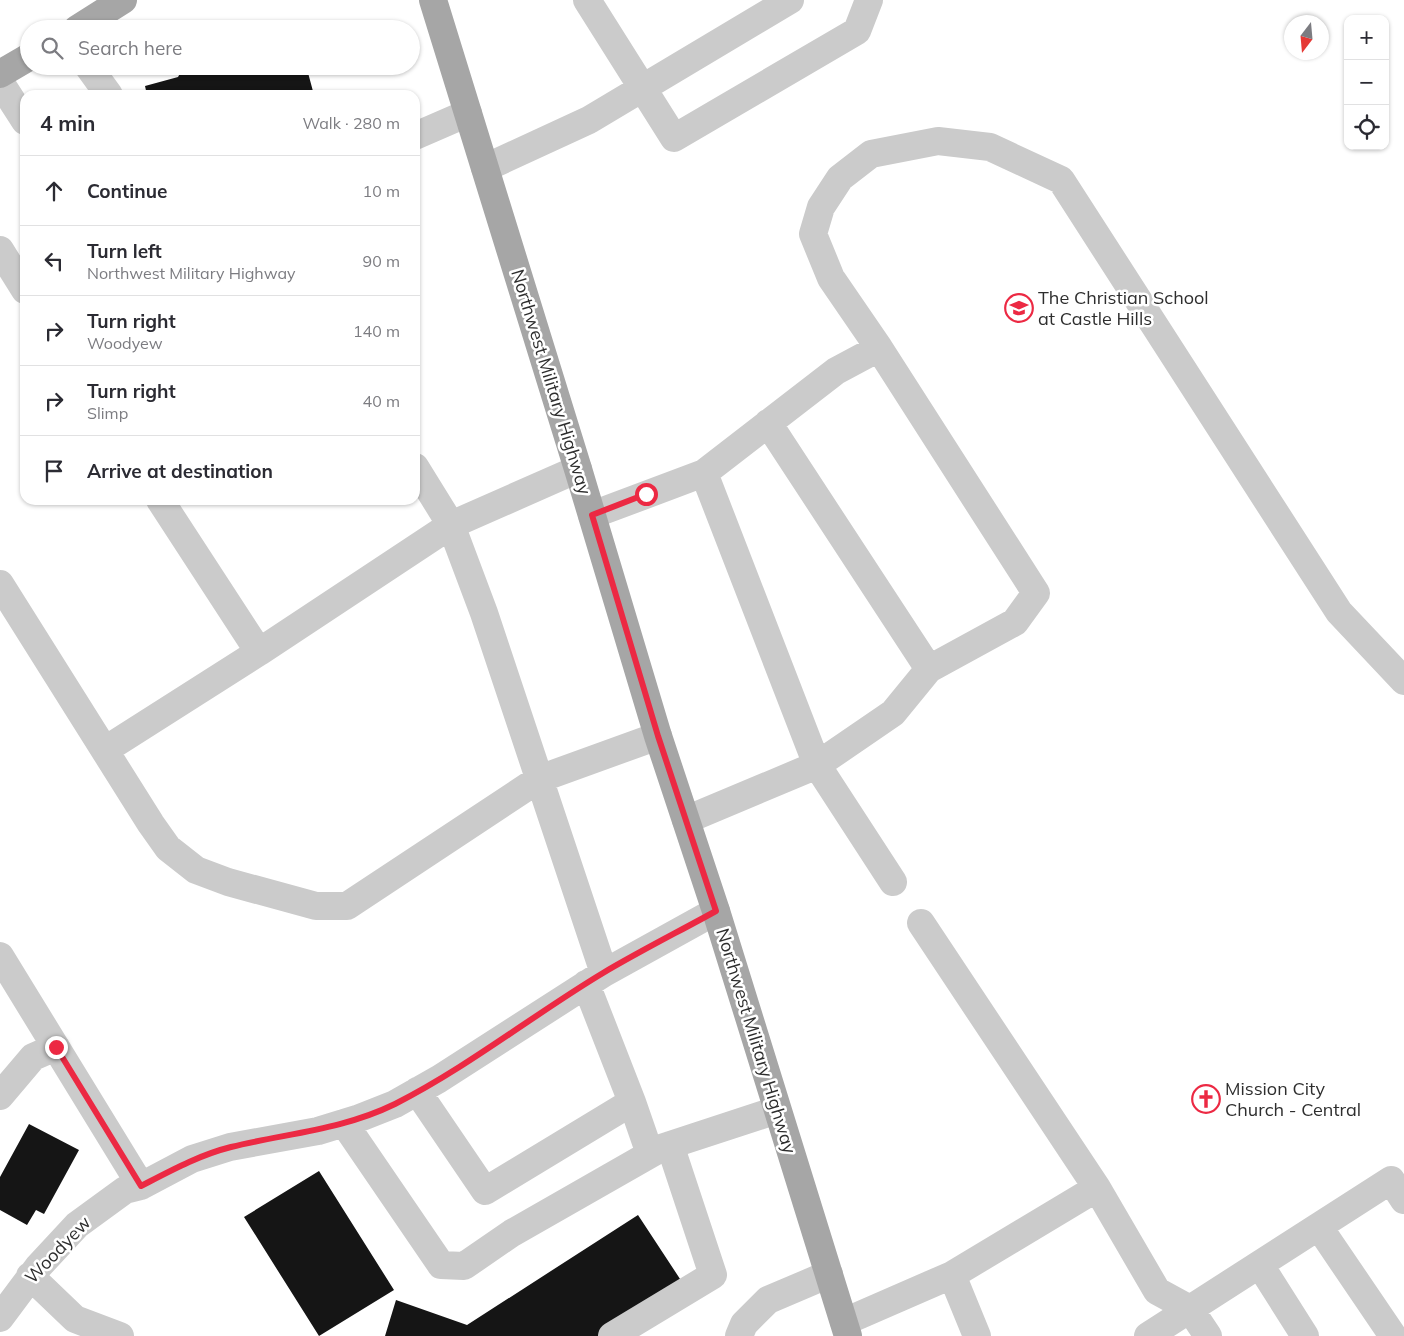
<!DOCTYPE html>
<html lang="en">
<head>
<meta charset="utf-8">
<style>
	body { margin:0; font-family:Mulish,sans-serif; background:#f2f2f3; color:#2b2b33 }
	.controls { position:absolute; right:15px; top:15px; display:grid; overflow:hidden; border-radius:10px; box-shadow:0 1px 4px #0004 }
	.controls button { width:45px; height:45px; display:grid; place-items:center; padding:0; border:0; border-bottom:1px solid #e1e1e2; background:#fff; color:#2b2b33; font:25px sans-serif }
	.compass { position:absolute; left:1284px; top:15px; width:45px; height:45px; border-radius:50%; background:#fff; box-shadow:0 1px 4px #0004; rotate:196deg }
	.stop { position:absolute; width:15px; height:15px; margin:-11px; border:4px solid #ec2943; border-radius:50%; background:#fff }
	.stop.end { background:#ec2943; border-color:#fff; box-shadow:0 1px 5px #0008 }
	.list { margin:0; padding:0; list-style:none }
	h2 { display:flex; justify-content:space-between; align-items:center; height:65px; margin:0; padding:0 20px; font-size:21px }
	h2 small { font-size:16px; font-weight:400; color:#7c7c81 }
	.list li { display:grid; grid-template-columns:32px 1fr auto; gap:15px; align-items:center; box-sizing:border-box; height:70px; padding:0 20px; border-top:1px solid #e1e1e2 }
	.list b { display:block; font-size:19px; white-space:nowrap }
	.list p { margin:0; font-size:16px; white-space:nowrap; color:#7c7c81 }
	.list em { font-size:16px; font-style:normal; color:#7c7c81 }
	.icon { flex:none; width:28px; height:28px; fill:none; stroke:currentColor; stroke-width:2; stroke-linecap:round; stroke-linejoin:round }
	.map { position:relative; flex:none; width:1404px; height:1336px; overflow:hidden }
	.search { position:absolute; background:#fff; box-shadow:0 1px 4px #0004; left:20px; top:20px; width:400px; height:55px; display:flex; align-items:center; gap:12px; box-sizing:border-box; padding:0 18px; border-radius:28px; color:#7c7c81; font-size:19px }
	.panel { position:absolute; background:#fff; box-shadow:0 1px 4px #0004; left:20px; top:90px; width:400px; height:415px; border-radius:15px }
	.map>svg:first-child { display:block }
	.building { fill:#151515 }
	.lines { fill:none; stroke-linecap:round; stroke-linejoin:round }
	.minor { stroke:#cbcbcb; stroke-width:28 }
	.major { stroke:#a6a6a6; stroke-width:28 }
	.route { stroke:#ec2943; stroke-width:6 }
	.labels { text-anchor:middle; stroke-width:5; stroke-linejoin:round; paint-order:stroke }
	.poi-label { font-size:18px; fill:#2e2e2e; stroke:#fff; text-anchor:start }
	.street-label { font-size:18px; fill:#2e2e2e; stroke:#fff }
</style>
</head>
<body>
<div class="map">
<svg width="1404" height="1336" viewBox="0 0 1404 1336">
	<rect width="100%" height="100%" fill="#fff"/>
	<path class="building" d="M184,66H302L307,69L314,95H147L145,86L178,77Z
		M29,1124L79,1150L44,1214L36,1210L27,1225L0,1210V1177Z
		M319,1171L394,1290L319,1336L244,1217Z
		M638,1215L684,1285L600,1336H385L396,1300L467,1325Z"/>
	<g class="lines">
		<path class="minor" d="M587,0L674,138L857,31L869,0
			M88,66L109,95
			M0,82L25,121
			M415,136L468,113
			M485,168L589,120L790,0
			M0,250L25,290
			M768,423L929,669
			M415,467L451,525L484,613L604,973
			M704,473L817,765L893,713L929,669L1015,622L1036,593L879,348
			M160,500L259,652L451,525L578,469
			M592,515L704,473L836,371L879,348L831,278L813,234L821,207L840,178L871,154L938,141L990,147L1061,180L1339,612L1404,681
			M0,584L151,824L168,848L196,870L228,882L316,906H347L539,779L658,736
			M105,750L259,652
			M686,820L817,765L893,882
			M921,923L1097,1188L952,1275
			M0,956L141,1186
			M417,1091L485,1191L632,1102L586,984
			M0,1096L33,1057L56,1047
			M632,1102L650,1154
			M344,1123L441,1265L464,1266L512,1233L661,1148L777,1110
			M1097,1188L1157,1291L1190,1309L1208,1336
			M1319,1227L1393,1336
			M1260,1265L1305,1336
			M30,1276L75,1319L120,1336
			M0,1318L38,1267L77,1225L125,1190L141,1186L192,1159L230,1147L318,1131L357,1119L395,1104L439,1079L604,973L716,911
			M844,1322L952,1275L977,1336
			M612,1336L713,1275L670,1145
			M739,1336L744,1324L768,1300L829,1274
			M1148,1336L1391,1180L1404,1200"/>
		<path class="major" d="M433,0L578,469L658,736L716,911L848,1336
			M77,29L123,0
			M0,74L29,57"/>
	</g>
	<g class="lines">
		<path class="route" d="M56,1047L141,1186C170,1171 199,1155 231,1147C288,1133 342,1130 395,1104C468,1067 533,1015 603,973C640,951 678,932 716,911L658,736L592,515L646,494"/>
	</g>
	<defs>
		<symbol id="school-ring" viewBox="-11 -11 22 22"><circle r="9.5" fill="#fff" stroke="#ec2943" stroke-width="1.5"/><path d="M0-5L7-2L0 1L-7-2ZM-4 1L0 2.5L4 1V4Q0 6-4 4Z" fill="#ec2943"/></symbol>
		<symbol id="church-ring" viewBox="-11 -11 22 22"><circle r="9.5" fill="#fff" stroke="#ec2943" stroke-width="1.5"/><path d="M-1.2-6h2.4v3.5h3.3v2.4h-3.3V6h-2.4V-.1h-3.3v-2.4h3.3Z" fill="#ec2943"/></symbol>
	</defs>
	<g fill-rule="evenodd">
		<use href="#school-ring" x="1003" y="292" width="32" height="32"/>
		<use href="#church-ring" x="1190" y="1083" width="32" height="32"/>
	</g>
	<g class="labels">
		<g class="poi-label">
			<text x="1038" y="304">The Christian School<tspan x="1038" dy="21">at Castle Hills</tspan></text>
			<text x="1225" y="1095">Mission City<tspan x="1225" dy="21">Church - Central</tspan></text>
		</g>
		<g class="street-label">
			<text transform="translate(551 382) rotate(73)" y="6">Northwest Military Highway</text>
			<text transform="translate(756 1041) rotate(73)" y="6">Northwest Military Highway</text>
			<text transform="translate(58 1250) rotate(-46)" y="6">Woodyew</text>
		</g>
	</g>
</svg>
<div class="controls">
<button>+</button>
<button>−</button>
<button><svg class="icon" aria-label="locate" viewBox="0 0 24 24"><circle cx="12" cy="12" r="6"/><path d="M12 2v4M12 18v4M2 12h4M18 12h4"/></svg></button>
</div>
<svg class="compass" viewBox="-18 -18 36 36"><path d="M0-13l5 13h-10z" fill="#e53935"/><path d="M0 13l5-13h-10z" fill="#7c7c81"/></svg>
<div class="stop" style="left:646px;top:494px"></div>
<div class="stop end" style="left:56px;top:1047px"></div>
<div class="search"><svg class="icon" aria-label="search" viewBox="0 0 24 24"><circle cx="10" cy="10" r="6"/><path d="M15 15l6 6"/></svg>Search here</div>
<section class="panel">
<h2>4 min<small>Walk · 280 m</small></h2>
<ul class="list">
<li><svg class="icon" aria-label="ahead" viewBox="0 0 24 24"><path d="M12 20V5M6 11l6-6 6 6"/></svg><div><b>Continue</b></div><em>10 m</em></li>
<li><svg class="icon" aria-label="left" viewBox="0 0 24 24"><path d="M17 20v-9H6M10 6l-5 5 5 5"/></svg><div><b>Turn left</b><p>Northwest Military Highway</p></div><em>90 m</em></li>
<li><svg class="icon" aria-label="right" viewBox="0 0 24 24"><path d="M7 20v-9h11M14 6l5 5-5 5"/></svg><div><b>Turn right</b><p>Woodyew</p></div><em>140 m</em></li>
<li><svg class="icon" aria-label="right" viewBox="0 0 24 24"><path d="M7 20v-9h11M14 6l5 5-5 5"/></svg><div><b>Turn right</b><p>Slimp</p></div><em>40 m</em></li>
<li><svg class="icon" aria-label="arrive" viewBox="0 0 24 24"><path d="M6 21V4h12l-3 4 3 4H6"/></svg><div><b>Arrive at destination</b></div></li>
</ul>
</section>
</div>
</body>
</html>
